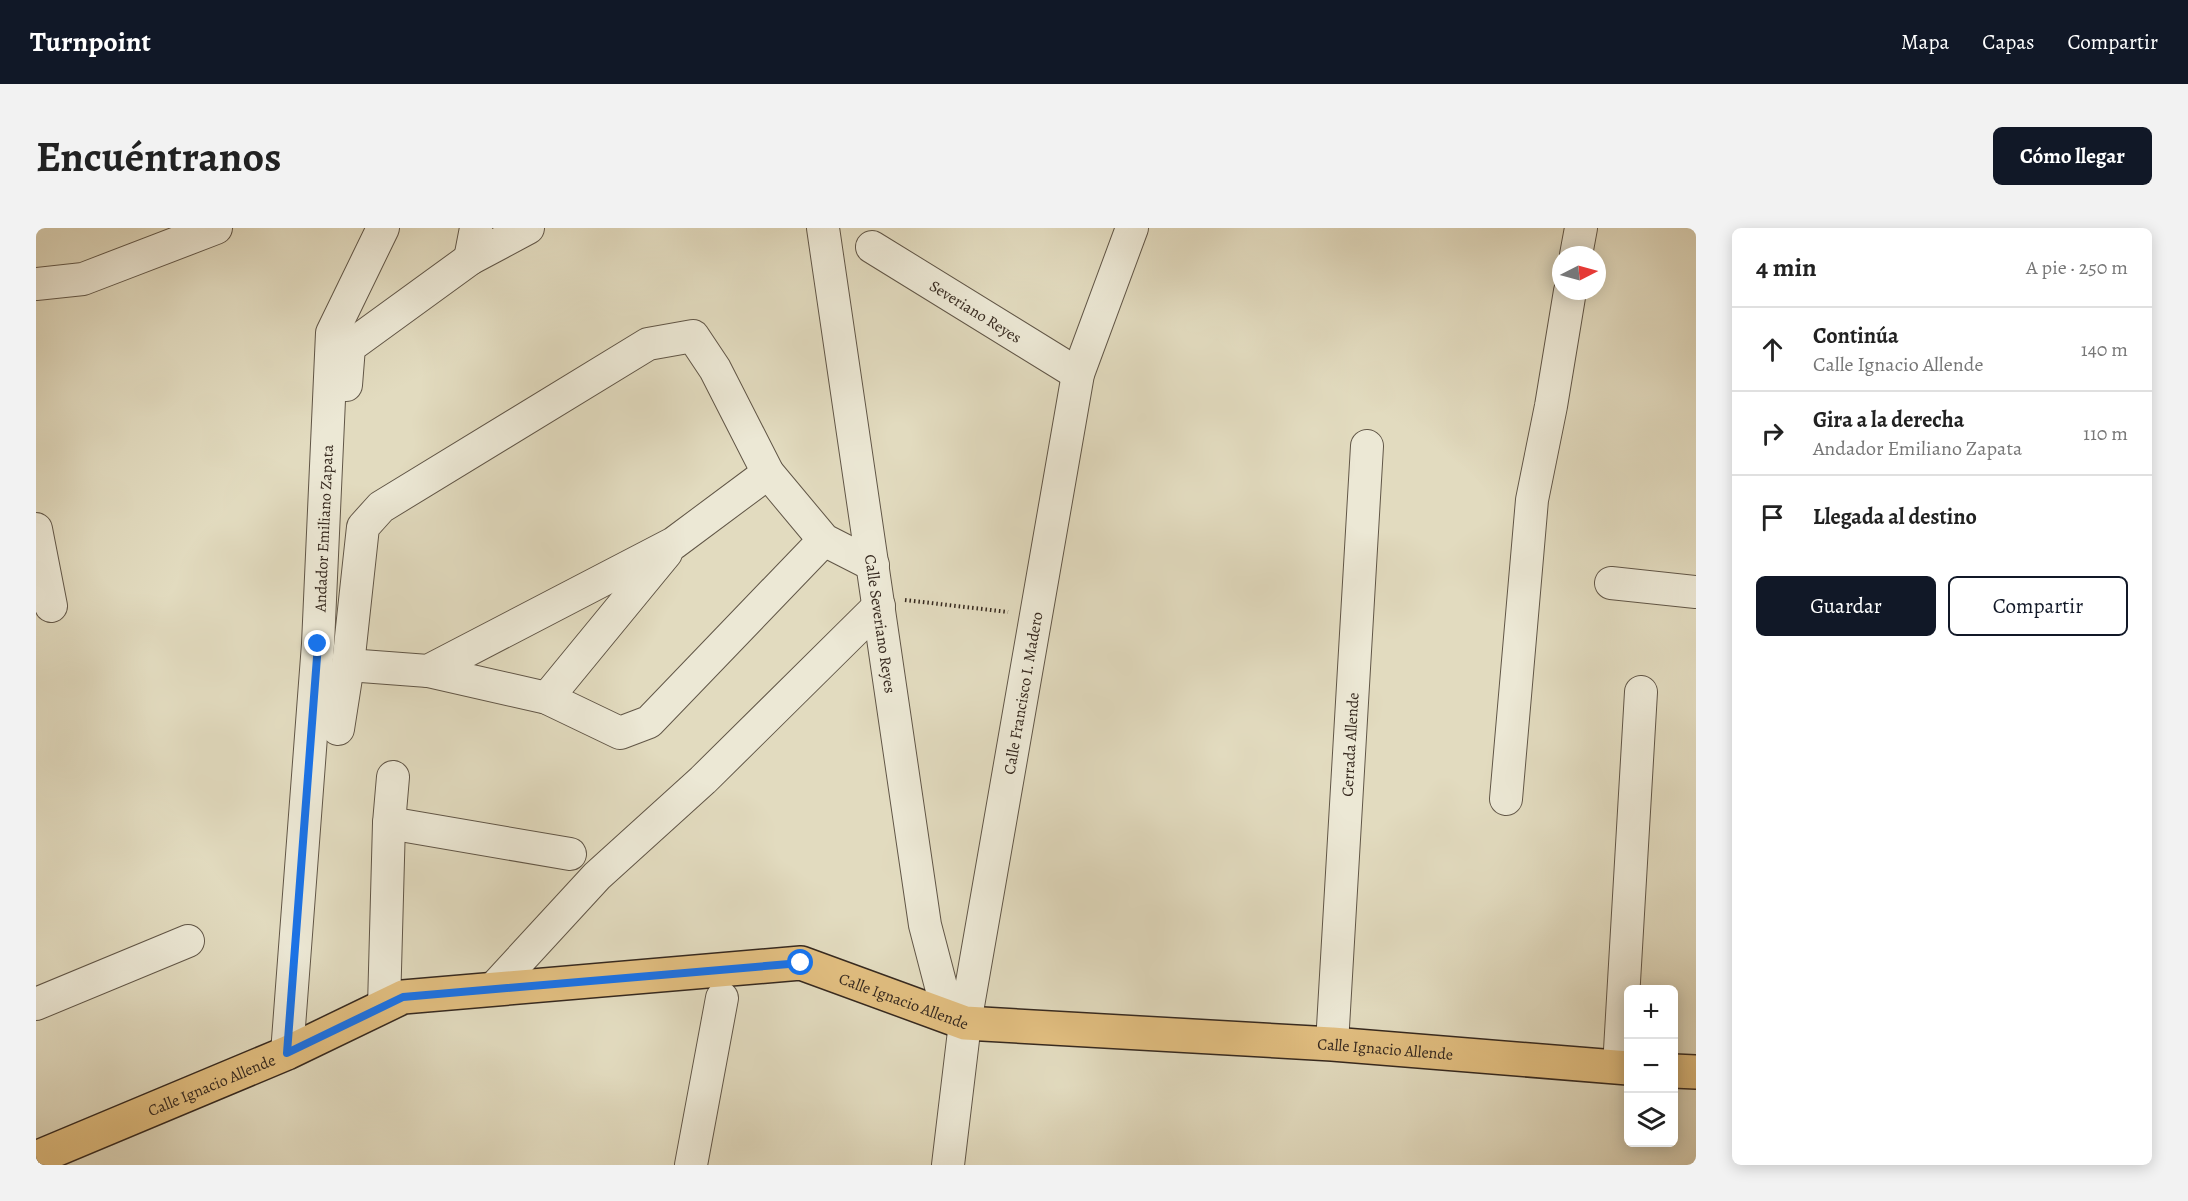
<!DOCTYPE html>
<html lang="es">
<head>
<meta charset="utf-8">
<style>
	body { margin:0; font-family:Alegreya,serif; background:#f2f2f2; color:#222 }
	.controls { position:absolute; right:18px; bottom:18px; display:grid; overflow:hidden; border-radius:9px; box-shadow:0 3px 15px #0003 }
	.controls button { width:54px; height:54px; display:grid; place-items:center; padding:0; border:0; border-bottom:2px solid #e0e0e0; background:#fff; color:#222; font:30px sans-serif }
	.compass { position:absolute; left:1516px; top:18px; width:54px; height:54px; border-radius:50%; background:#fff; box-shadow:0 3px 15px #0003; rotate:84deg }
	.stop { position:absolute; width:18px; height:18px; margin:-14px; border:4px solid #1a73e8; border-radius:50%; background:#fff }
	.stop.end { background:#1a73e8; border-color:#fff; box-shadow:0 2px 6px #0008 }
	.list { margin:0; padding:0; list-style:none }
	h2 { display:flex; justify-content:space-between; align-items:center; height:78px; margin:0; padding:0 24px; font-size:26px }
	h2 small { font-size:20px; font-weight:400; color:#767676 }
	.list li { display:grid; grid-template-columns:39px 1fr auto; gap:18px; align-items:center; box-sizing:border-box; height:84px; padding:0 24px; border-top:2px solid #e0e0e0 }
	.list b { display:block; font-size:22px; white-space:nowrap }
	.list p { margin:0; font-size:20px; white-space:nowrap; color:#767676 }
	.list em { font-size:20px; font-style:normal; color:#767676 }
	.actions { display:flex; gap:12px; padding:18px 24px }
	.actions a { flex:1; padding:14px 0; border:2px solid #111827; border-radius:9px; text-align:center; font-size:21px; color:#111827 }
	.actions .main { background:#111827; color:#fff }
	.icon { flex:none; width:33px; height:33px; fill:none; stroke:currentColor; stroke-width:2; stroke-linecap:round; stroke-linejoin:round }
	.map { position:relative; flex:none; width:1660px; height:937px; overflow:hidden; border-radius:9px }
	header { display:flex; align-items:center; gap:36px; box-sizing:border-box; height:84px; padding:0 30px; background:#111827; color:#fff }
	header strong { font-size:28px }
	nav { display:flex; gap:33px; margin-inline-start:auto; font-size:21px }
	.intro { display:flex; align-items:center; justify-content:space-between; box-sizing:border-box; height:144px; padding:0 36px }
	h1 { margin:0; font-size:42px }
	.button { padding:15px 27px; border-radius:9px; background:#111827; color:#fff; font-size:21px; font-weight:700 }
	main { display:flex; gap:36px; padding:0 36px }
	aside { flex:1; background:#fff; border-radius:9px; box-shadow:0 3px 15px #0003 }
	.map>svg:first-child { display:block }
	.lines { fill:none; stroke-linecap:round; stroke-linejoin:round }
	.minor-casing { stroke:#615647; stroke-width:34 }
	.major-casing { stroke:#36291f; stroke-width:36 }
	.path { stroke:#36291f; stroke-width:4; stroke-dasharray:1.5 3; stroke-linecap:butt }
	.minor { stroke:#ece8d5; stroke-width:32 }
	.major { stroke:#e1be80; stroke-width:33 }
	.route { stroke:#1a73e8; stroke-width:8 }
	.labels { text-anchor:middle; stroke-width:4.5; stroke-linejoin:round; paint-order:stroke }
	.street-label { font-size:16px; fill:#36291f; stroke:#ece8d5 }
</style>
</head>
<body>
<header>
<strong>Turnpoint</strong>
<nav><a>Mapa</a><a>Capas</a><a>Compartir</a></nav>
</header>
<div class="intro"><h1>Encuéntranos</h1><a class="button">Cómo llegar</a></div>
<main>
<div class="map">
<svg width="1660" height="937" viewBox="0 0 1660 937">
	<rect width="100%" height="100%" fill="#e2dbbf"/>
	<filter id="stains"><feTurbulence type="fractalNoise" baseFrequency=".00333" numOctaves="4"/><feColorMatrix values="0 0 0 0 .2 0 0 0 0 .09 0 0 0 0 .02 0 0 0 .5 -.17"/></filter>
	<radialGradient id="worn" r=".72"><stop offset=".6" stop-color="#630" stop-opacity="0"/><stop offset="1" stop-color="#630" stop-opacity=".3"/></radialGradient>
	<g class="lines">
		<defs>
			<g id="minor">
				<path d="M440,0L434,31L492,0"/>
				<path id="s1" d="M787,0L889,697L913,789"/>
				<path id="s2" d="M836,19L1042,146"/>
				<path d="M1540,27L1545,0"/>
				<path d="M0,56L47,51L180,0"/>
				<path d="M310,157L313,119L434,31"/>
				<path d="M0,301L15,378"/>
				<path d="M1575,355L1660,364"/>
				<path d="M312,437L392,443L638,315L732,245"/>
				<path d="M392,443L511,470L584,505L613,494L788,312"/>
				<path d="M511,470L630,325"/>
				<path d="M302,501L312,437L327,299L345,279L612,116L657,108L679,141L732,245L788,312L837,337"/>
				<path d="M1470,571L1496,272L1515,178L1534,63"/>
				<path d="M353,595L534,626"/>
				<path d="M457,761L561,648L667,552L843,378"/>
				<path d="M0,776L152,713"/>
				<path d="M348,778L353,595L357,549"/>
				<path id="s3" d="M1296,816L1331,218"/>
				<path id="s4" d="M251,825L282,416L296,105L347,0"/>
				<path d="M1583,839L1605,464"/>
				<path d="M655,937L686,770"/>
				<path id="s5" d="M912,937L929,795L1042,146L1096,0"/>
			</g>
			<g id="major">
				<path d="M1638,843L1660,844"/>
				<path id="s6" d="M0,930L251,825L367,769L765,735L929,795L1296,816L1592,840"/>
			</g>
		</defs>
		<use href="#minor" class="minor-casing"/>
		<use href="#major" class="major-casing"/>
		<path class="path" d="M869,372L972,384"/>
		<use href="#minor" class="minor"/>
		<use href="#major" class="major"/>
	</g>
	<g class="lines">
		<path class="route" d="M282,416L251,825L367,769L765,735"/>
	</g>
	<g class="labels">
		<g class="street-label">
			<text dy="6" stroke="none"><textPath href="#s2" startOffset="122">Severiano Reyes</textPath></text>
			<text dy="6" stroke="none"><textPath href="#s4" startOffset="526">Andador Emiliano Zapata</textPath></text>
			<text dy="6" stroke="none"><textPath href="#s1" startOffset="400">Calle Severiano Reyes</textPath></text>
			<text dy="6" stroke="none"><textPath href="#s5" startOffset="478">Calle Francisco I. Madero</textPath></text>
			<text dy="6" stroke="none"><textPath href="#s3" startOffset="300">Cerrada Allende</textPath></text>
			<text dy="6" stroke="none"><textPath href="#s6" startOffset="910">Calle Ignacio Allende</textPath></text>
			<text dy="6" stroke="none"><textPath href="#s6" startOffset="1396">Calle Ignacio Allende</textPath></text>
			<text dy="6" stroke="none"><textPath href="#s6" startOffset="190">Calle Ignacio Allende</textPath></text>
		</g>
	</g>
	<rect width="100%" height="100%" filter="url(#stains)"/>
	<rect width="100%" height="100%" fill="url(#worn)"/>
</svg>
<div class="controls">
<button>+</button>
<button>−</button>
<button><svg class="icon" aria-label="layers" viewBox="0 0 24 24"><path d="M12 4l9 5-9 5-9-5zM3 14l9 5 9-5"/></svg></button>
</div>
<svg class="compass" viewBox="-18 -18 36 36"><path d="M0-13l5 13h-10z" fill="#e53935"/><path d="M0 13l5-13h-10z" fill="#767676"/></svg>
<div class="stop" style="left:765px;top:735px"></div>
<div class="stop end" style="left:282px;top:416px"></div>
</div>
<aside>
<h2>4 min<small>A pie · 250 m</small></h2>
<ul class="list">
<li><svg class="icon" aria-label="ahead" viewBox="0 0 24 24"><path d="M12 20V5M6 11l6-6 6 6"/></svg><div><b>Continúa</b><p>Calle Ignacio Allende</p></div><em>140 m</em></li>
<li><svg class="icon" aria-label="right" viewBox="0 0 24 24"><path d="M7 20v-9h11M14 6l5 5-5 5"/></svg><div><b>Gira a la derecha</b><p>Andador Emiliano Zapata</p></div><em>110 m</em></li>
<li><svg class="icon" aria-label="arrive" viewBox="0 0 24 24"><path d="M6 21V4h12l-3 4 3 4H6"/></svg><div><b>Llegada al destino</b></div></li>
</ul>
<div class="actions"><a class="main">Guardar</a><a>Compartir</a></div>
</aside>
</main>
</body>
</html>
